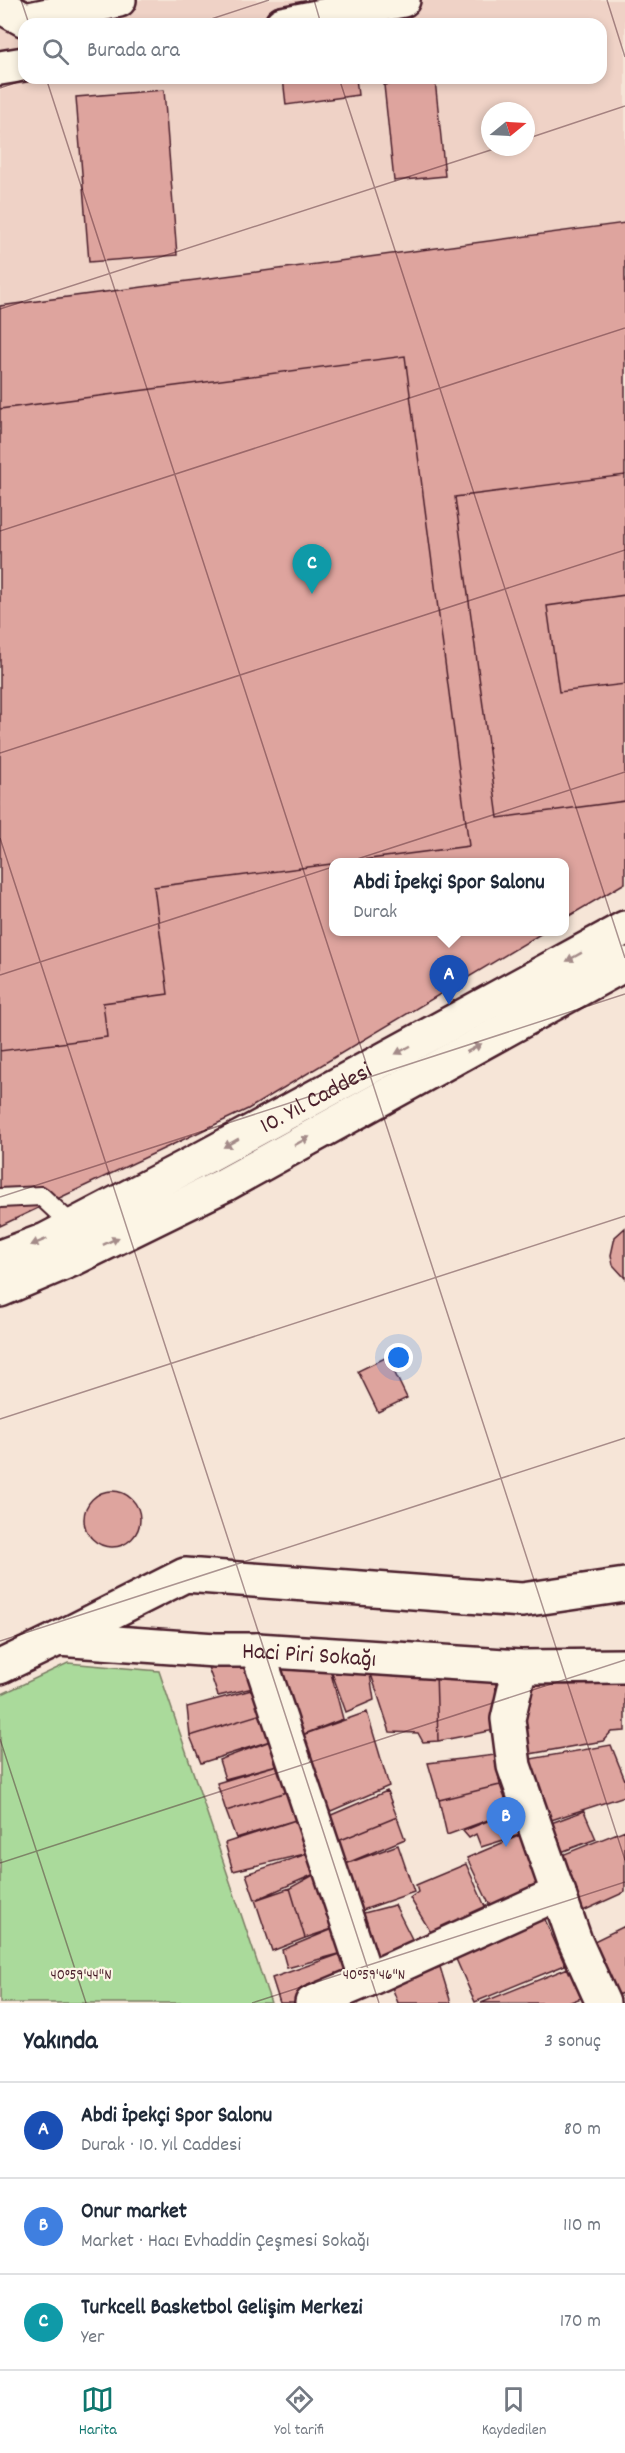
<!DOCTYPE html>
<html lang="tr">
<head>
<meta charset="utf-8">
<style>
	body { margin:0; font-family:Dekko,sans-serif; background:#f2f2f3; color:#1f2937 }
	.compass { position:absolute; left:481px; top:102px; width:54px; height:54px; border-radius:50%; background:#fff; box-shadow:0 3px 9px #0003; rotate:72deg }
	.you { position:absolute; left:399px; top:1358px; width:21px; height:21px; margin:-15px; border:4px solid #fff; border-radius:50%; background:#1a73e8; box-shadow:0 0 0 9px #1a73e833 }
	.badge { display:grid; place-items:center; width:39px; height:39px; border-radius:50%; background:#0f766e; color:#fff; font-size:20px; font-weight:700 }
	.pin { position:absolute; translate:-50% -50px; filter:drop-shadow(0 2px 3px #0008) }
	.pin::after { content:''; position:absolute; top:32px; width:21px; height:18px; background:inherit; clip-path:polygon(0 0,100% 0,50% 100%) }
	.popup { position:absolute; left:329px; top:858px; width:240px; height:78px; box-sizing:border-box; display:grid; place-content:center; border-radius:12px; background:#fff; filter:drop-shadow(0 2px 4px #0005); font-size:20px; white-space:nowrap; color:#747a83 }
	.popup b { font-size:22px; color:#1f2937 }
	.popup::after { content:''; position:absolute; left:50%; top:100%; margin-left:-12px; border:12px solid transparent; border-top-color:#fff }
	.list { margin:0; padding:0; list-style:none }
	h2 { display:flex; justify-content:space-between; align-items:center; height:78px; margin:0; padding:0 24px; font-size:26px }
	h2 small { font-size:20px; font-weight:400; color:#747a83 }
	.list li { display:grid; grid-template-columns:39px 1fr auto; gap:18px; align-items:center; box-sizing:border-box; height:96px; padding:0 24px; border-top:2px solid #e0e1e3 }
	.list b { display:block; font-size:22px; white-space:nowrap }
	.list p { margin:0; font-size:20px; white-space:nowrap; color:#747a83 }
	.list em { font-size:20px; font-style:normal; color:#747a83 }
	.icon { flex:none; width:33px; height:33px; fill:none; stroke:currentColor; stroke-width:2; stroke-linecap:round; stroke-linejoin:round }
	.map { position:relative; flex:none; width:625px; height:2003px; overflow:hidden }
	.search { position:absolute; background:#fff; box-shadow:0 3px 9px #0003; left:18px; right:18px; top:18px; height:66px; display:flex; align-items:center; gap:15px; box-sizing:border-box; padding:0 21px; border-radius:18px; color:#747a83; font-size:22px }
	.sheet { height:366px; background:#fff }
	nav { display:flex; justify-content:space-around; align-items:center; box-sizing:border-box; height:84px; border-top:2px solid #e0e1e3; background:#fff; font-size:16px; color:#747a83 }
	nav a { display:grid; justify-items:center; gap:3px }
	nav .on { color:#0f766e }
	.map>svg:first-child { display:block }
	.built { fill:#efd2c6; fill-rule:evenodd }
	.green { fill:#aada9b; stroke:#7a7c63; stroke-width:1.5 }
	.building { fill:#dea49e; stroke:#4a1f2b; stroke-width:1.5 }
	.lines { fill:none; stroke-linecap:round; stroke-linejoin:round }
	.lane-casing { stroke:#4a1f2b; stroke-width:22 }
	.street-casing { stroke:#4a1f2b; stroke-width:38 }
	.primary-casing { stroke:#4a1f2b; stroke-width:38 }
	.lane { stroke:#fcf5e5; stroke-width:18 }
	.street { stroke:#fcf5e5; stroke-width:33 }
	.primary { stroke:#fcf5e5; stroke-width:33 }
	.oneway { fill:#a38a88 }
	.ticks { fill:none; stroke:#4a1f2b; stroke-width:1.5; stroke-opacity:0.45 }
	.labels { text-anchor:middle; stroke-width:4.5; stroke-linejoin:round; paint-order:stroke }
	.street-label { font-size:24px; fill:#4a1f2b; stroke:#fcf5e5 }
	.ticks-label { font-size:15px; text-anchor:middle; fill:#4a1f2b; stroke:#fcf5e5; stroke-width:4.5; stroke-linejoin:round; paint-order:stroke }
</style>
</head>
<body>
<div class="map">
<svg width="625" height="2003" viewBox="0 0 625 2003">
	<rect width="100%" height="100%" fill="#f6e5d7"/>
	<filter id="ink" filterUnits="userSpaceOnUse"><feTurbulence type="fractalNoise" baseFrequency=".0167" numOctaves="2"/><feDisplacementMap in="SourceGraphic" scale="12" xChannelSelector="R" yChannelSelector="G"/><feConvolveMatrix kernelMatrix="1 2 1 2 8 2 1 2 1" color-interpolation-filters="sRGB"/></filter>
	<g filter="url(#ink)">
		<path class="built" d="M0,0H625V225L0,310ZM24,24H601V78H24ZM490,111H526V147H490Z"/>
		<path class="green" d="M68,1663L159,1671L271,2003H0V1695Z"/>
		<path class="building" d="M283,78H356L358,95L286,105Z
			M435,80L445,176L394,181L384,85Z
			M164,90L177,255L89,262L76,97Z
			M625,223V883L564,919V862H334V932H544L248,1109L0,1226V306Z
			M405,356L469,846L154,887L168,994L103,1003L107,1037L0,1051V409Z
			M625,475V595L547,606L559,692L625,684V801L498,818L455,497Z
			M625,1228V1278L613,1265L611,1255L615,1237Z
			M387,1357L407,1398L378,1412L358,1371Z
			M84 1519a28 28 0 1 1 56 0a28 28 0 1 1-56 0Z
			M206,1661H244L253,1688L218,1696Z
			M328,1662L369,1668L374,1700L346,1712Z
			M328,1662L343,1719L294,1738L269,1663Z
			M369,1668L436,1671L438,1741L423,1742L418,1733L390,1732Z
			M436,1671L496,1674L495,1730L438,1741Z
			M625,1684V1731L611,1732L603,1741L524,1755L525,1685Z
			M259,1688L268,1712L190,1736L187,1707Z
			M268,1712L276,1739L201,1763L190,1736Z
			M367,1712L389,1786L324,1814L294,1738Z
			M276,1739L284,1763L225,1779L219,1760Z
			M611,1745L625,1780V1796L539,1824L519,1761Z
			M495,1755L500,1785L439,1800L428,1763Z
			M284,1763L293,1790L226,1811L217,1783Z
			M500,1785L510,1812L447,1835L439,1800Z
			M293,1790L302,1818L236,1838L226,1811Z
			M387,1791L397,1817L331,1844L322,1819Z
			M584,1811L596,1839L553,1855L543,1826Z
			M510,1812L523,1834L481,1847L476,1834L469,1838L463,1831Z
			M397,1817L405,1839L340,1866L331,1844Z
			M302,1818L313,1852L233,1871L225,1843Z
			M625,1830V1892L583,1911L552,1859Z
			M523,1834L546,1891L493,1912L467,1858Z
			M398,1845L414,1892L357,1912L340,1866Z
			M313,1852L319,1872L255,1900L246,1874Z
			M466,1864L488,1913L433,1936L410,1898L418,1892L416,1885Z
			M319,1872L338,1927L305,1938L290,1888Z
			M290,1888L305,1938L272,1951L255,1900Z
			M395,1905L416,1947L376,1960L360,1914Z
			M543,1915L565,1965L475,2002L452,1950Z
			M625,1926V1992L615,1996L590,1943Z
			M338,1927L346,1952L287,1968L282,1950Z
			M346,1952L356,1976L299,2003H280L272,1978Z
			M440,1967L451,2003H398L390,1982Z
			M568,1968L581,1998L568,2003H481Z"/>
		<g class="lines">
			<defs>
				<path id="lane" d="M0,1198L41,1196L73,1226"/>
				<g id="street">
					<path d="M0,6L25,20L119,0"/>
					<path d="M282,24L403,0"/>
					<path d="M0,68L24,64"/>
					<path d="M58,1639L185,1575L522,1600L625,1585"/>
					<path d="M257,1650L367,1980"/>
					<path id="s1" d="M0,1667L58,1639L215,1650H257L520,1667L625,1666"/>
					<path d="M520,1667L508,1719L514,1766L575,1941L603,2003"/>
					<path d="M312,2003L367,1980L559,1893"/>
				</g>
				<g id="primary">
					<path id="s2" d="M0,1257L46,1240L205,1157L625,928"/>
					<path d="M0,1290L73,1259L224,1185L625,964"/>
				</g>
			</defs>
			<use href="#lane" class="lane-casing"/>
			<use href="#street" class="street-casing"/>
			<use href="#primary" class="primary-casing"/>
			<use href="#lane" class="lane"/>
			<use href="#street" class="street"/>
			<use href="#primary" class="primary"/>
		</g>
		<defs><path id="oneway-solid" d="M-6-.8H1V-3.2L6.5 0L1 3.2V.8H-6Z" transform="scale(1.5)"/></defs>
		<g class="oneway">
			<use href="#oneway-solid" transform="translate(574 957) rotate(151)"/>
			<use href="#oneway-solid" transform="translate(474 1048) rotate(-29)"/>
			<use href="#oneway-solid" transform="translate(403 1050) rotate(152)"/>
			<use href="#oneway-solid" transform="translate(302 1141) rotate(-29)"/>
			<use href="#oneway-solid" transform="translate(231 1143) rotate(151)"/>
			<use href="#oneway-solid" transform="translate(111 1241) rotate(-25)"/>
			<use href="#oneway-solid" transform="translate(39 1242) rotate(158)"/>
		</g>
	</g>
	<path class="ticks" d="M21,0L29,24M314,0L321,24M607,0L625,57M196,24L269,0M46,78L625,1860M339,78L625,958M0,88L29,78M526,139L625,106M0,309L500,147M0,531L625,328M0,753L625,550M0,838L379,2003M0,975L625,772M0,1197L625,994M0,1419L625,1216M0,1641L625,1438M0,1739L86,2003M0,1863L625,1660M252,2003L625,1882"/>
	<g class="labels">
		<g class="street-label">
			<text dy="8" stroke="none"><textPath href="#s2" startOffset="354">10. Yıl Caddesi</textPath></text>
			<text dy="8" stroke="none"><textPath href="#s1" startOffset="316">Haci Piri Sokağı</textPath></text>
		</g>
	</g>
	<g class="ticks-label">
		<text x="81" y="1979">40°59'44"N</text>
		<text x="374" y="1979">40°59'46"N</text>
	</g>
</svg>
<svg class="compass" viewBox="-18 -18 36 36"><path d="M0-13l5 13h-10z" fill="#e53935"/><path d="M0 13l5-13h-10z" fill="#747a83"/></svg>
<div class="you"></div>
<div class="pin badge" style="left:449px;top:1005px;background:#1a4fb4">A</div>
<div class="popup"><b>Abdi İpekçi Spor Salonu</b>Durak</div>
<div class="pin badge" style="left:506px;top:1847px;background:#3f7fe0">B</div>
<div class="pin badge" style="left:312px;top:594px;background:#0f9aa8">C</div>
<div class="search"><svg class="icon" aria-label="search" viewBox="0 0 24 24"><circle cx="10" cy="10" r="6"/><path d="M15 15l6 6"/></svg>Burada ara</div>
</div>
<section class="sheet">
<h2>Yakında<small>3 sonuç</small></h2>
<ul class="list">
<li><span class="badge" style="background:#1a4fb4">A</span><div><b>Abdi İpekçi Spor Salonu</b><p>Durak · 10. Yıl Caddesi</p></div><em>80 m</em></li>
<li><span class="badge" style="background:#3f7fe0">B</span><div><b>Onur market</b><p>Market · Hacı Evhaddin Çeşmesi Sokağı</p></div><em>110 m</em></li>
<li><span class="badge" style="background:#0f9aa8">C</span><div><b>Turkcell Basketbol Gelişim Merkezi</b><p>Yer</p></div><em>170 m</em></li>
</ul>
</section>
<nav>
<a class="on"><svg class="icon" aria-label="map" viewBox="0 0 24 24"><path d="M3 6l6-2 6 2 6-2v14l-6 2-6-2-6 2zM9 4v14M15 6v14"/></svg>Harita</a>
<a><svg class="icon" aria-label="directions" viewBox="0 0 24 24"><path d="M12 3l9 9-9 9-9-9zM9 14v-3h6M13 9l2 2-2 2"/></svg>Yol tarifi</a>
<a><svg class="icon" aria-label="saved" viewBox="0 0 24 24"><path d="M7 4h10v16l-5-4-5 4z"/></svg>Kaydedilen</a>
</nav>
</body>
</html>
